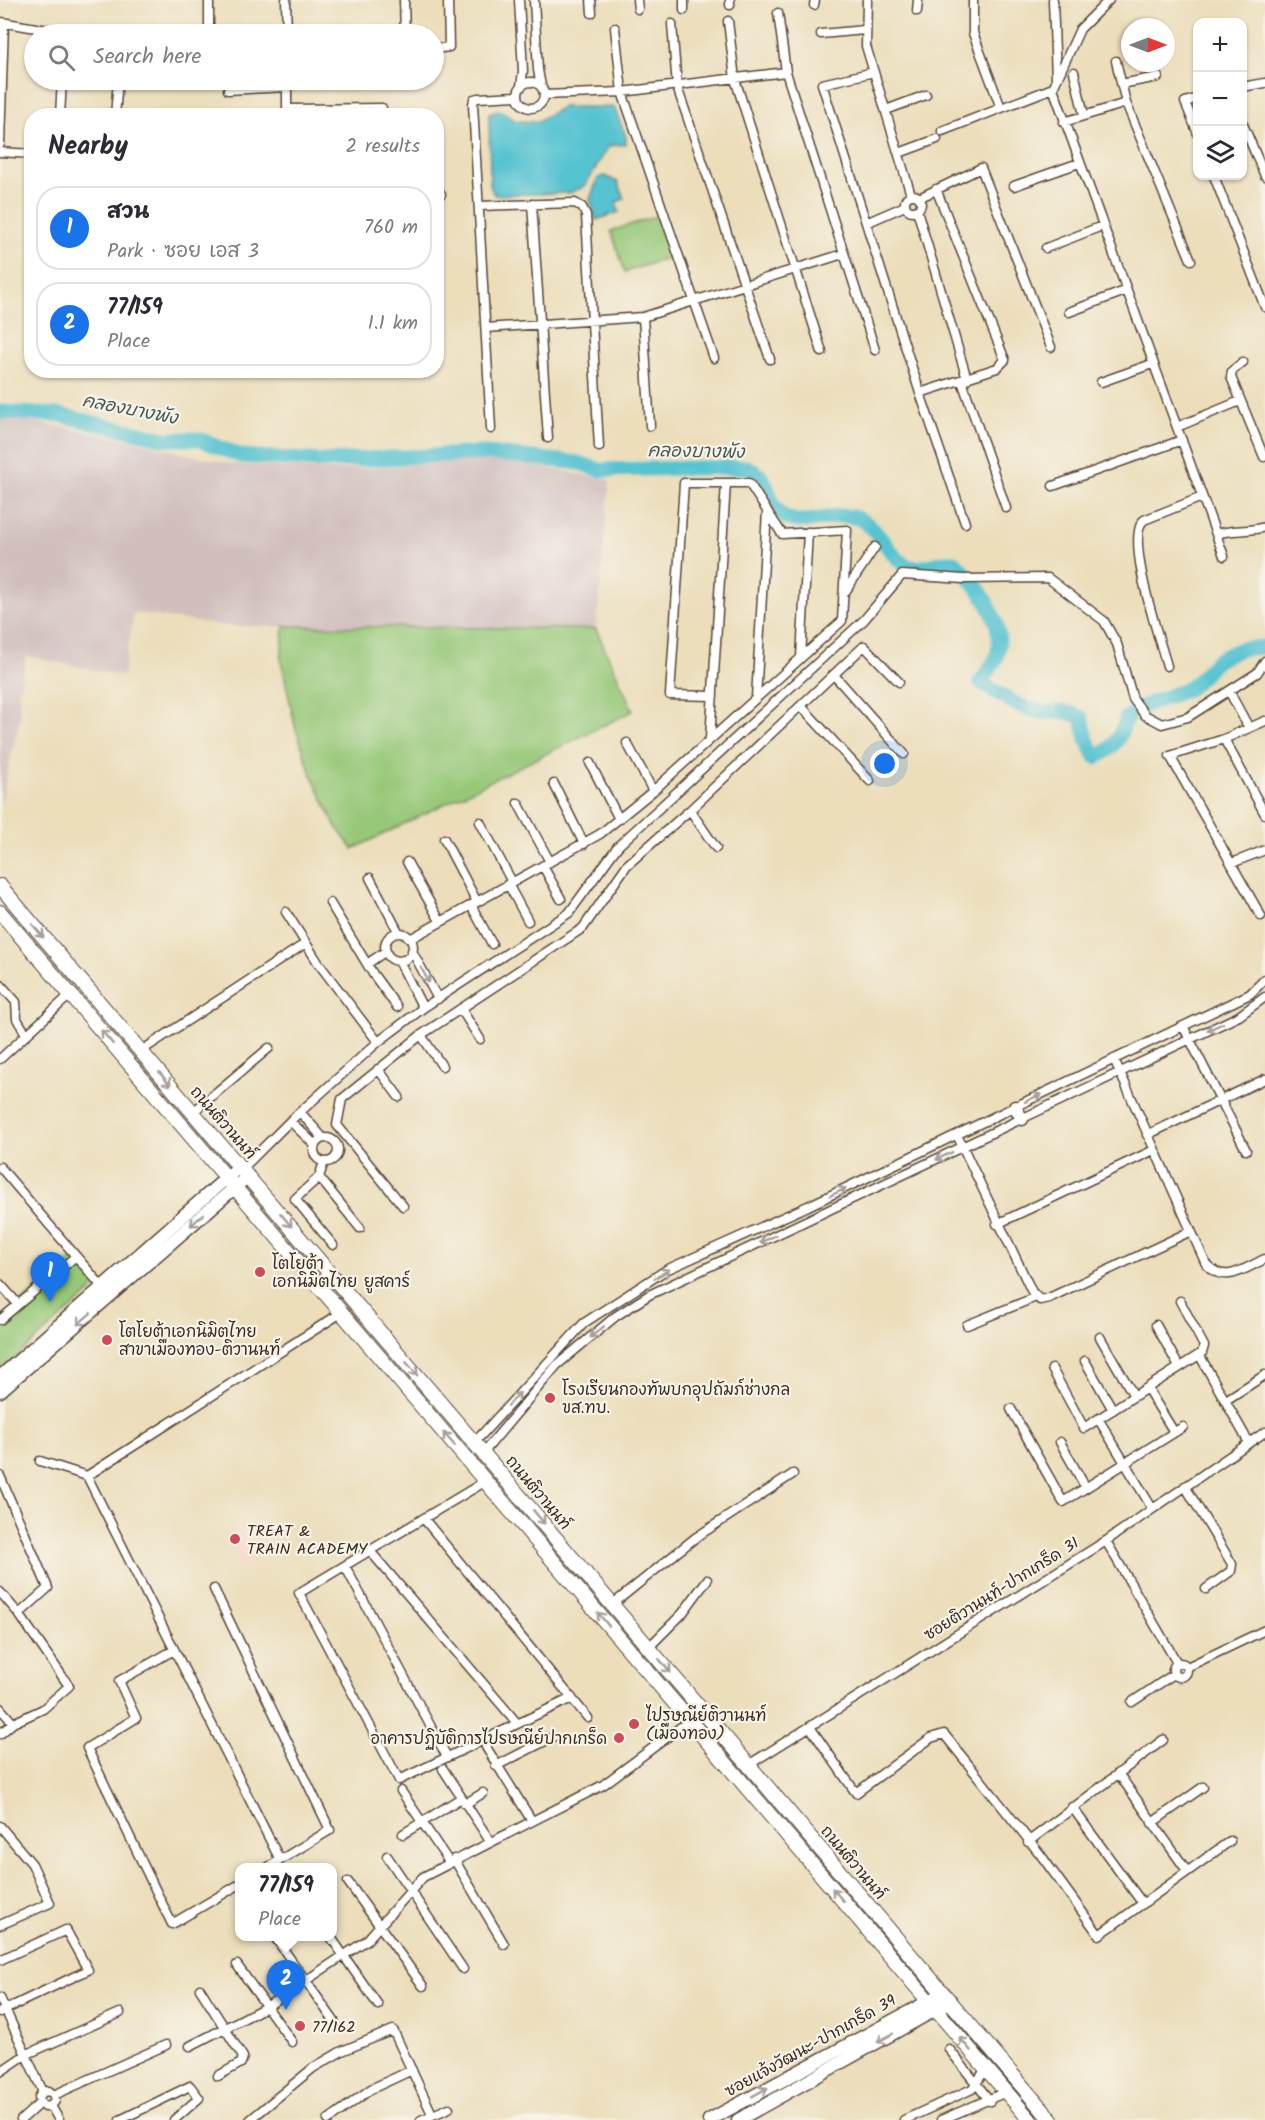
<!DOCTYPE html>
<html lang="en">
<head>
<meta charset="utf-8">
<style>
	body { margin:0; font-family:Kalam,"Playpen Sans Thai",sans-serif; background:#f7f7f7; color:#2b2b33 }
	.controls { position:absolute; right:18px; top:18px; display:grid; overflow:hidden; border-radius:12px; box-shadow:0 2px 4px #0004 }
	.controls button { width:54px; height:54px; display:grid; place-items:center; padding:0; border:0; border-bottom:2px solid #e1e1e2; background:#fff; color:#2b2b33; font:30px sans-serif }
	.compass { position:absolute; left:1121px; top:18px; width:54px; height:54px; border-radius:50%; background:#fff; box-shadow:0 2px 4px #0004; rotate:90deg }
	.you { position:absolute; left:885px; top:764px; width:21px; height:21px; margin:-15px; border:4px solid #fff; border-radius:50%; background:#1a73e8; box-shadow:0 0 0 9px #1a73e833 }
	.badge { display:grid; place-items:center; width:39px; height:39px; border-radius:50%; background:#1a73e8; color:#fff; font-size:20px; font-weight:700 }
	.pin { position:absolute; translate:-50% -50px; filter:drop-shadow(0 2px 3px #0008) }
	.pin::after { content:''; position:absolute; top:32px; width:21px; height:18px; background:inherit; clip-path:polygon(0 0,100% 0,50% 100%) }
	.popup { position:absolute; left:235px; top:1863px; width:102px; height:78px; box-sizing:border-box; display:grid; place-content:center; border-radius:12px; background:#fff; filter:drop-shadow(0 2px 4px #0005); font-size:20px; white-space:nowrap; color:#7c7c81 }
	.popup b { font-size:22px; color:#2b2b33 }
	.popup::after { content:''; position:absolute; left:50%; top:100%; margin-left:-12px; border:12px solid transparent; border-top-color:#fff }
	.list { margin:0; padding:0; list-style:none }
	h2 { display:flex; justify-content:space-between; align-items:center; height:78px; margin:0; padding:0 24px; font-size:26px }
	h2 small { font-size:20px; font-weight:400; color:#7c7c81 }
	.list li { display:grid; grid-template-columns:39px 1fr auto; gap:18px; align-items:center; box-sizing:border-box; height:84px; margin:0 12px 12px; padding:0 12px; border:2px solid #e1e1e2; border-radius:24px }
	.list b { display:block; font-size:22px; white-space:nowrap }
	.list p { margin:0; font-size:20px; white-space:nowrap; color:#7c7c81 }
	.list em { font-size:20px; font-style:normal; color:#7c7c81 }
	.icon { flex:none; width:33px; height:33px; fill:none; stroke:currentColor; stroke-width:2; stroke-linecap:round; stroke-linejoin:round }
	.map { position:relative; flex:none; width:1265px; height:2120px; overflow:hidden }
	.search { position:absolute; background:#fff; box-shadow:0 2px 4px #0004; left:24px; top:24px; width:420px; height:66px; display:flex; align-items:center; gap:15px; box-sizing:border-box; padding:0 21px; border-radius:33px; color:#7c7c81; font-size:22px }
	.panel { position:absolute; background:#fff; box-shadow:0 2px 4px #0004; left:24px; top:108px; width:420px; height:270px; border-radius:24px }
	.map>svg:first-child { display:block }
	.built { fill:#f6d2c4 }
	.industrial { fill:#d1bfbe }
	.green { fill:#96c878; stroke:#68794b; stroke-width:1.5 }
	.water { fill:#57c3d1; stroke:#497678; stroke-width:1.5 }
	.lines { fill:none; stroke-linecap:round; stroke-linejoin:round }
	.river { stroke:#57c3d1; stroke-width:15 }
	.street-casing { stroke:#564536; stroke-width:11 }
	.secondary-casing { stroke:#564536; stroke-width:15 }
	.primary-casing { stroke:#564536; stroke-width:16 }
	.street { stroke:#fff; stroke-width:8 }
	.secondary { stroke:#fff; stroke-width:12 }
	.primary { stroke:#fff; stroke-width:14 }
	.oneway { stroke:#a79f9a }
	.poi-dot { fill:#d1495b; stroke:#f7f3e8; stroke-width:2 }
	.labels { text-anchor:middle; stroke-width:4.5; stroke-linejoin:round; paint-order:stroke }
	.street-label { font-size:16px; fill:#3b2a1e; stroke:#f7f3e8 }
	.poi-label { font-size:16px; fill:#3b2a1e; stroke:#f7f3e8; text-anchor:start }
	.water-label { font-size:18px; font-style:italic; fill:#435854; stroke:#f7f3e8 }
</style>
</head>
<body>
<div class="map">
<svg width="1265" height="2120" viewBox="0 0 1265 2120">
	<rect width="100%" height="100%" fill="#f7f3e8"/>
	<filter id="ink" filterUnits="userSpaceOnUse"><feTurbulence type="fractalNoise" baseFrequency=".0167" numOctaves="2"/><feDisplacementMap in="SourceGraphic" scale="12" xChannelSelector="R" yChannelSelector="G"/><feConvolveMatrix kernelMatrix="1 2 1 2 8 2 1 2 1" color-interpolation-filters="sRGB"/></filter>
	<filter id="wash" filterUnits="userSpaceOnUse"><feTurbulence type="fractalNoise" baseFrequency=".008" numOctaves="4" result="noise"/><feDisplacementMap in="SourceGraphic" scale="24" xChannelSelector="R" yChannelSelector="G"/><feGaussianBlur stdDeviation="1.35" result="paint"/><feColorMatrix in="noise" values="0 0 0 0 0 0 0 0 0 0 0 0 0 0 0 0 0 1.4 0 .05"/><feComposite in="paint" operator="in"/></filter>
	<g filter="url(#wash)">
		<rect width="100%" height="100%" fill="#ecdebb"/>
		<path class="built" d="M240,1532L256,1559L241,1568L225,1541Z"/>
		<path class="industrial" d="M0,415L124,439L230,464L337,470L500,459L610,480L596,629L226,626L134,613L123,676L27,656L19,691L20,717L0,806Z"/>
		<path class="green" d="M657,216L671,257L625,272L611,231Z
			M284,626L596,629L633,711L353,849L336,827L311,774L295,726L281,660Z
			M76,1256L99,1285L0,1371V1320Z"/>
		<path class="water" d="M562,107H614L626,137V144L609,146L584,187L569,193L494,195L490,185L489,114L500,110L516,121L537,122Z
			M604,176L618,182L624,199L616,202L619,212L596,220L590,199L598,178Z"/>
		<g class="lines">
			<path class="river" d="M0,412L60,415L165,439H199L241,456L326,461L487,453L579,463L600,470L747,467C752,470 759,473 762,478C770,490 771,509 785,517C807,529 833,510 857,518C879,526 891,561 910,567C923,571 938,560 954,562C976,582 1007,622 997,655C995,664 985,674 980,682C997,692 1016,707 1036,711C1056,716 1060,706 1082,718L1087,740L1096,757C1114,749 1121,737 1126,718L1146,705L1190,688L1219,659L1240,649L1265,647"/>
		</g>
	</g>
	<g filter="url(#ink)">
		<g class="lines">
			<defs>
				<path id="street" d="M286,0L287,34
					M404,0L405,34
					M519,0L523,71L521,86
					M534,0L538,70L541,86
					M591,0L592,13
					M637,0L638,9
					M684,0V10
					M730,0V5
					M867,0L866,46L911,195
					M973,0V33L1001,108
					M1053,0L1056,78
					M1109,0L1080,29L1053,88L1224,556
					M814,5L815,0
					M917,11L918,0
					M778,13L786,72L875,350
					M728,21L735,79L822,352
					M1,22L71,34
					M672,24L677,87L770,359
					M615,28L622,92L714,358
					M209,34V0
					M821,34L865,30
					M434,49L449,47L448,0
					M1116,61L1126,103L1191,260
					M874,72L822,84L920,393L965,523
					M1074,72L1084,115
					M287,80V116
					M518 95a13 13 0 1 1 26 0a13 13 0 1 1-26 0Z
					M1121,84L1158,77
					M1242,87L1265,83
					M228,90L287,87
					M544,95L622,92L786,72
					M1198,98L1185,102L1198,134
					M287,109L382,108
					M886,110L926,95
					M60,116L62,80
					M115,116L118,80
					M1064,122L1126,103
					M1242,122L1265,176
					M942,131L1053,88
					M0,144L4,23
					M0,152L32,154
					M899,153L937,139
					M1214,176L1265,307
					M1014,186L1079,163
					M905 203a8 8 0 1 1 16 0a8 8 0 1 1-16 0Z
					M436,195L441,194
					M919,198L981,168L1051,347
					M532,204L548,438
					M479,206L575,203L582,207L586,215L599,447
					M917,210L967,379
					M866,223L905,206
					M1046,248L1102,226
					M1069,312L1125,291
					M643,317L650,426
					M486,328L643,317L843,254
					M1243,362L1232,371L1231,377L1264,457
					M962,381L1006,508
					M1101,382L1152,364
					M920,393L997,368L1005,360L936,189
					M1177,427L1240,401
					M491,429L473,104L474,99L478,98L517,96
					M1053,486L1182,440
					M1216,534C1233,529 1249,532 1265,527
					M843,595L875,547
					M801,657L808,532
					M1167,666C1160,640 1124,537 1144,520L1202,497
					M834,675L904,754
					M1229,691L1249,728
					M756,698L767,511
					M802,707L870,781
					M710,739L726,483
					M1224,739L1265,814
					M627,743L653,791
					M590,763L619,819
					M554,784L584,844
					M518,803L550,862
					M690,810L716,848
					M480,822L512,882
					M444,839L477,902
					M407,862L440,921
					M1232,863L1265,850
					M543,866L561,899
					M370,878L399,933
					M508,884L528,921
					M330,903L373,974L397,1007
					M471,905L492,944
					M286,912L319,964L378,1042
					M1261,916L1170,756L1224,739L1265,721
					M385 947a14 14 0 1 1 28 0a14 14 0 1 1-28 0Z
					M410,939L600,834L653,791L842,621L847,530L782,534L749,483H684L670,695L713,696
					M412,951L438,999
					M399,961L423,1008
					M367,964L386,951
					M0,984L16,1002L17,1019L26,1034
					M461,1009L480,1039
					M1183,1026L1246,1150
					M421,1035L442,1066
					M141,1051L306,943
					M0,1059L71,994
					M1114,1059L1206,1264C1225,1285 1243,1269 1265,1259
					M378,1069L399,1097
					M193,1112L269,1048
					M300,1112L323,1138
					M290,1121L315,1145
					M957,1135L1032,1292L1040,1300L1049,1298L1191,1231
					M1147,1135L1265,1079
					M314 1150a12 12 0 1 1 24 0a12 12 0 1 1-24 0Z
					M324,1162L319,1177L295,1199L333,1245
					M0,1167L104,1289
					M242,1169L290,1121L378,1042L423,1008L569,913L618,846L864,620L902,575L964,579L1048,578L1104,621L1117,644L1133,699L1145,715L1162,724L1188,717L1257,673L1265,661
					M319,1177L360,1228
					M403,1206L337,1125L342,1099L421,1035L583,928L627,865L690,810L864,646L899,682
					M997,1224L1154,1150
					M0,1284L18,1304
					M0,1320L76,1256
					M967,1325L1036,1297
					M1156,1325L1179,1367
					M1100,1337L1134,1396
					M1200,1356L1249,1443
					M1085,1361L1113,1410
					M1052,1369L1084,1428L1202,1353L1204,1346L1180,1301
					M1147,1388L1174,1432
					M1226,1400L1265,1375
					M1011,1409L1063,1502L1183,1427
					M1099,1420L1152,1508
					M475,1442L584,1323L666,1270L808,1206L1250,994L1265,979
					M1060,1442L1086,1488
					M484,1452L557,1365L616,1316L649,1295L1239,1016L1265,997
					M40,1461L87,1476
					M0,1476L48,1588L19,1614
					M486,1481L299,1593L399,1780L572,1698
					M1185,1486L1232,1564L1231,1571L1206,1589
					M424,1519L588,1718
					M1106,1541L1177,1663
					M370,1551L517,1723
					M345,1566L447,1757
					M214,1589L330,1830L267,1868
					M0,1592L19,1614L69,1686L43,1709L13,1723L0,1734
					M613,1604L695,1538L793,1474
					M649,1647L682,1614L707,1580
					M174,1650L119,1681L136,1718L87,1748L172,1924L240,1884
					M1173 1670a7 7 0 1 1 14 0a7 7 0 1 1-14 0Z
					M1187,1667L1265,1630
					M1132,1702L1174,1674
					M0,1708L13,1723
					M810,1727L856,1793L931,1738L944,1734L1040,1854L1099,1935L1230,1841
					M486,1747L532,1821
					M750,1764L1106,1541L1265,1432
					M496,1766L553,1737
					M443,1769L490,1841
					M1118,1773L1187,1871
					M401,1791L449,1862
					M465,1804L483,1793
					M1072,1807L1143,1904
					M1152,1823L1203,1787
					M0,1826L32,1864L50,1903L0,1925
					M403,1834L461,1798
					M1028,1842L1163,1740
					M387,1856L463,1969
					M454,1859L504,1944
					M280,1860L87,1476L341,1313
					M348,1882L423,1986
					M274,1936L334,2021
					M330,1936L378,2005
					M0,1960L66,1930L88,1970L0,2012
					M237,1965L292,2042
					M200,1989L243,2057L241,2063L218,2076
					M0,1998L43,2092
					M190,2046L266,2007L367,1940L423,1877L603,1785L689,1721
					M949,2049L990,2101
					M0,2072L25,2055L120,2013
					M54,2095L166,2045
					M51,2106L59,2120
					M21,2120L40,2103L39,2097L43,2092L49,2091L54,2095L55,2101L51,2106L45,2107L40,2103
					M120,2120L190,2086L199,2098L174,2120
					M250,2120L313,2068L342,2051L393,2030L432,2114
					M328,2120L371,2089L412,2070
					M421,2120L449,2108
					M904,2120L972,2089L986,2069
					M941,2120L1006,2092"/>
				<path id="secondary" d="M1015,1107L1022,1119
					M0,1377L240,1166
					M0,1391L248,1176
					M709,2120L944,1993
					M738,2120L951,2001"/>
				<path id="primary" d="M0,886L1051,2120
					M0,912L1030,2120"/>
			</defs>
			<use href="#street" class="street-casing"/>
			<use href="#secondary" class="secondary-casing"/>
			<use href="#primary" class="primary-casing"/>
			<use href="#street" class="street"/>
			<use href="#secondary" class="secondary"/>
			<use href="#primary" class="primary"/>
		</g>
		<defs><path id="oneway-shaft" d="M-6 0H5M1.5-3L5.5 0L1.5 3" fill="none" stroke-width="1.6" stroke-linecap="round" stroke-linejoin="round" transform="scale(1.5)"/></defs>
		<g class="oneway">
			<use href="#oneway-shaft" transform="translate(38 931) rotate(50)"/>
			<use href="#oneway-shaft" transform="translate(425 975) rotate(62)"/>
			<use href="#oneway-shaft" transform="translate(1215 1027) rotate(155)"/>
			<use href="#oneway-shaft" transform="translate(107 1037) rotate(-130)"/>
			<use href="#oneway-shaft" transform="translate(165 1079) rotate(50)"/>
			<use href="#oneway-shaft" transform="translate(1033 1098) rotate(-26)"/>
			<use href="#oneway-shaft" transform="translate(944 1156) rotate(155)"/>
			<use href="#oneway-shaft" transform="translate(838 1192) rotate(-25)"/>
			<use href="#oneway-shaft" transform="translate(197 1220) rotate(138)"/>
			<use href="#oneway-shaft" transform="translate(286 1220) rotate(50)"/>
			<use href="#oneway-shaft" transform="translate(768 1239) rotate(155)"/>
			<use href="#oneway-shaft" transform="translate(662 1274) rotate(-31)"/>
			<use href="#oneway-shaft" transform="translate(84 1319) rotate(139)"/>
			<use href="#oneway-shaft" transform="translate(597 1332) rotate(141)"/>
			<use href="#oneway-shaft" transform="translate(412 1369) rotate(50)"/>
			<use href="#oneway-shaft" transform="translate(514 1399) rotate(-48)"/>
			<use href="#oneway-shaft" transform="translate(449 1439) rotate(-131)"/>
			<use href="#oneway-shaft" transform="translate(539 1517) rotate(50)"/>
			<use href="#oneway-shaft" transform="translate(603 1619) rotate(-130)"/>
			<use href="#oneway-shaft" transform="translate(665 1666) rotate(50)"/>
			<use href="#oneway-shaft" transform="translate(838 1895) rotate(-131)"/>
			<use href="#oneway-shaft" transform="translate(885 2038) rotate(151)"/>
			<use href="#oneway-shaft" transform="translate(965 2044) rotate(-130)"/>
			<use href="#oneway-shaft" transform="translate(760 2092) rotate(-29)"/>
		</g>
	</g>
	<g class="poi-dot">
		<circle cx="260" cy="1272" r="6"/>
		<circle cx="107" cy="1340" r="6"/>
		<circle cx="550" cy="1398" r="6"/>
		<circle cx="235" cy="1539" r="6"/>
		<circle cx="634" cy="1724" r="6"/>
		<circle cx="619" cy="1738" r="6"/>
		<circle cx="300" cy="2026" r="6"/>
	</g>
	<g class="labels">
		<g class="street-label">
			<text transform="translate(224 1122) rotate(49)" y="6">ถนนติวานนท์</text>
			<text transform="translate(539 1492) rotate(50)" y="6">ถนนติวานนท์</text>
			<text transform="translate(1001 1588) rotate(-32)" y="6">ซอยติวานนท์-ปากเกร็ด 31</text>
			<text transform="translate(854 1862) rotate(50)" y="6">ถนนติวานนท์</text>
			<text transform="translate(810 2045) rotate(-29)" y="6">ซอยแจ้งวัฒนะ-ปากเกร็ด 39</text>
		</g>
		<g class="poi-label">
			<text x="272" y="1269">โตโยต้า<tspan x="272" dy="18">เอกนิมิตไทย ยูสคาร์</tspan></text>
			<text x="119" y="1337">โตโยต้าเอกนิมิตไทย<tspan x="119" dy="18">สาขาเมืองทอง-ติวานนท์</tspan></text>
			<text x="562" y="1395">โรงเรียนกองทัพบกอุปถัมภ์ช่างกล<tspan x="562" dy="18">ขส.ทบ.</tspan></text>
			<text x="247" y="1536">TREAT &amp;<tspan x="247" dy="18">TRAIN ACADEMY</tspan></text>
			<text x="646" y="1721">ไปรษณีย์ติวานนท์<tspan x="646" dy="18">(เมืองทอง)</tspan></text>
			<text x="607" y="1744" text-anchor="end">อาคารปฏิบัติการไปรษณีย์ปากเกร็ด</text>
			<text x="312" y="2032">77/162</text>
		</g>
		<g class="water-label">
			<text transform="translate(130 409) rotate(11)" y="6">คลองบางพัง</text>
			<text transform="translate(696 451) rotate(1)" y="6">คลองบางพัง</text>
		</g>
	</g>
</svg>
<div class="controls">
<button>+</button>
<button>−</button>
<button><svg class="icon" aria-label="layers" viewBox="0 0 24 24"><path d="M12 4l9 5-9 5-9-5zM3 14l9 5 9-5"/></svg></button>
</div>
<svg class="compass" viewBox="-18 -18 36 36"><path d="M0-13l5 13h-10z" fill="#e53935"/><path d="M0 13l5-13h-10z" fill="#7c7c81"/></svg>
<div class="you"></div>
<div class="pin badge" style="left:50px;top:1302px">1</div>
<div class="pin badge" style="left:286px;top:2010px">2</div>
<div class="popup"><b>77/159</b>Place</div>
<div class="search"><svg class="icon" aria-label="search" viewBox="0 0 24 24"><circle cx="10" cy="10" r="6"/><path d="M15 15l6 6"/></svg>Search here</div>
<section class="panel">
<h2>Nearby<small>2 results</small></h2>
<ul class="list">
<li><span class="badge">1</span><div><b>สวน</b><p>Park · ซอย เอส 3</p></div><em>760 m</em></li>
<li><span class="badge">2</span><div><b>77/159</b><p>Place</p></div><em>1.1 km</em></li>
</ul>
</section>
</div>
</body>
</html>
